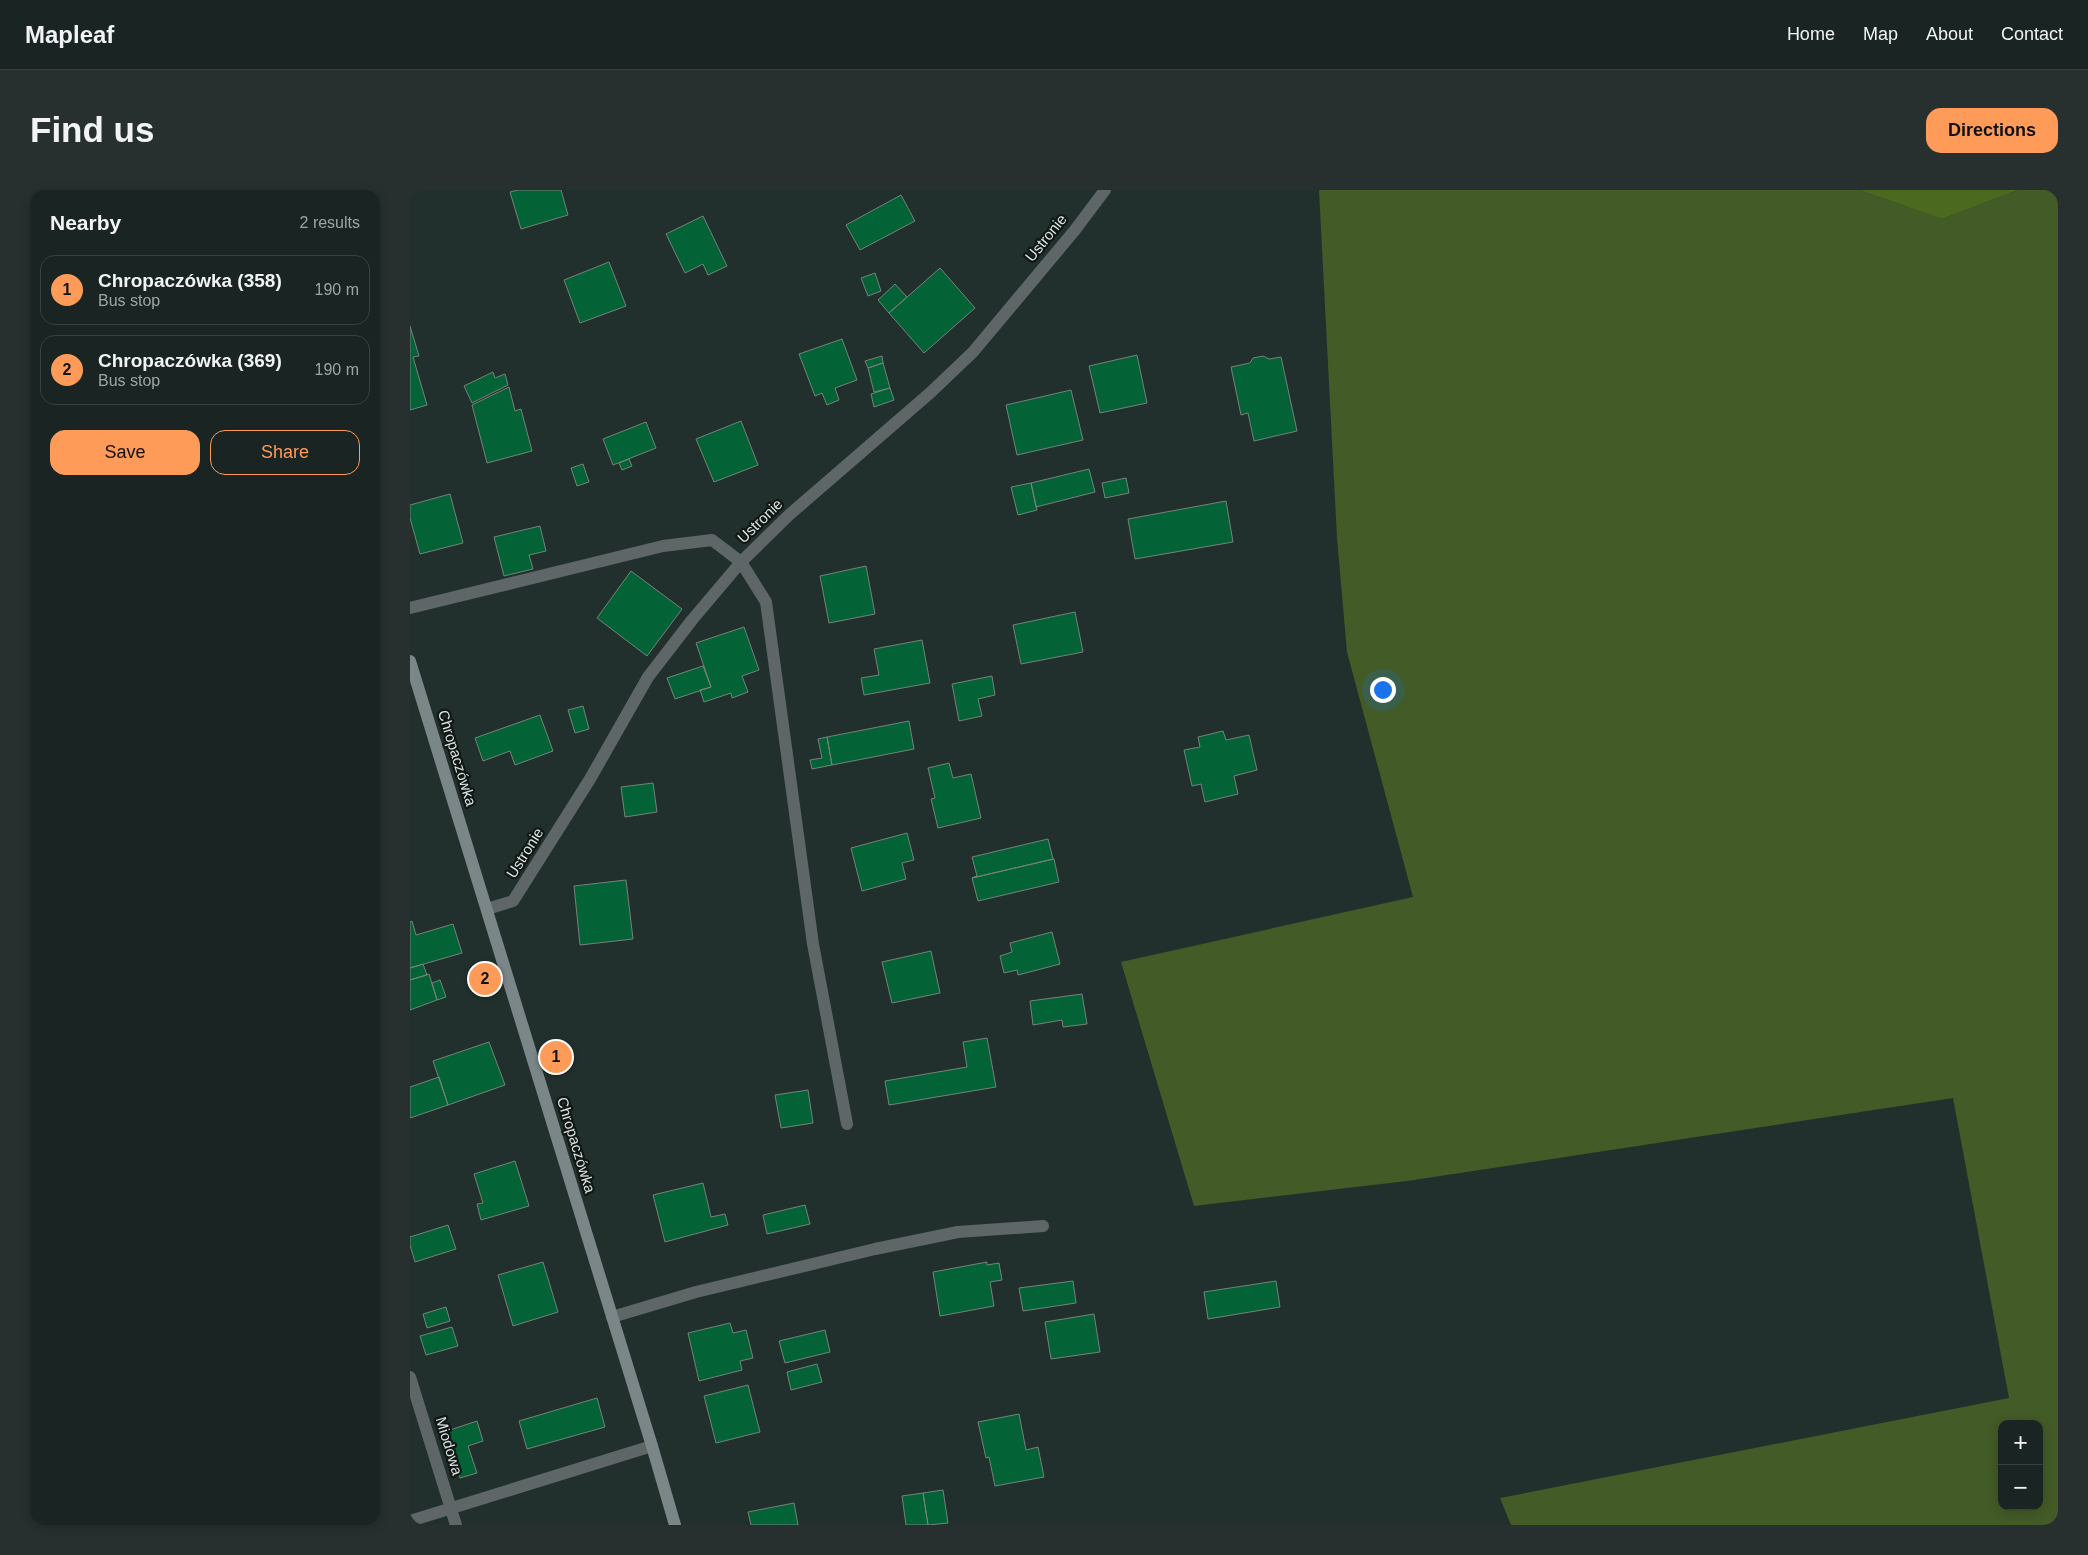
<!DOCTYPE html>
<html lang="en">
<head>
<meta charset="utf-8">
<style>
	body { margin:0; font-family:Helvetica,sans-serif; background:#27302f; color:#f1f3f6 }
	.controls { position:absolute; right:15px; bottom:15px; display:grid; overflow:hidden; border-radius:10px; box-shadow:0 2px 12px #0003 }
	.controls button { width:45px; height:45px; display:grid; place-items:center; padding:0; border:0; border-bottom:1px solid #384140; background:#1a2422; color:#f1f3f6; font:25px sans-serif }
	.you { position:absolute; left:972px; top:499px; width:18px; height:18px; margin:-12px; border:4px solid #fff; border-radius:50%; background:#1a73e8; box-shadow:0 0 0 8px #1a73e833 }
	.badge { display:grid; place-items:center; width:32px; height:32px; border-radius:50%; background:#fe9b58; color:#111; font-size:16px; font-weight:700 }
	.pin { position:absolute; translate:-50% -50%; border:2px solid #fff; box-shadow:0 1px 5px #0006 }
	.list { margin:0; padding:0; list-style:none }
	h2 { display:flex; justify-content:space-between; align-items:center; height:65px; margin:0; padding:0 20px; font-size:21px }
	h2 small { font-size:16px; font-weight:400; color:#9fa4a5 }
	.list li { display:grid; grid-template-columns:32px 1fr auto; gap:15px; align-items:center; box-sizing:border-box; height:70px; margin:0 10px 10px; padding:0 10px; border:1px solid #384140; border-radius:15px }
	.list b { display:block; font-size:19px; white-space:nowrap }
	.list p { margin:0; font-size:16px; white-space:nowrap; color:#9fa4a5 }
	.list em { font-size:16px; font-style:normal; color:#9fa4a5 }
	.actions { display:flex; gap:10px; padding:15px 20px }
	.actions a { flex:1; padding:11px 0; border:1px solid #fe9b58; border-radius:15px; text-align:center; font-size:18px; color:#fe9b58 }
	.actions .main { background:#fe9b58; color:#111 }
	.map { position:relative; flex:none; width:1648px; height:1335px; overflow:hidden; border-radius:15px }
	header { display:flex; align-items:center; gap:30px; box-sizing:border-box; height:70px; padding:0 25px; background:#1a2422; border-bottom:1px solid #384140 }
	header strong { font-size:24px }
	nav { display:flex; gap:28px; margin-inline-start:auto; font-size:18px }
	.intro { display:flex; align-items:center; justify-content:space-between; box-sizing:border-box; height:120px; padding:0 30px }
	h1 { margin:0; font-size:35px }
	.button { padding:12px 22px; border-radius:15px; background:#fe9b58; color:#111; font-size:18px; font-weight:700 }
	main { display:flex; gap:30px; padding:0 30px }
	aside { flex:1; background:#1a2422; border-radius:15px; box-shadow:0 2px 12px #0003 }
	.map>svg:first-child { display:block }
	.green { fill:#435b27; fill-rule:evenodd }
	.forest { fill:#4b6a1f }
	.building { fill:#046336; stroke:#76827a }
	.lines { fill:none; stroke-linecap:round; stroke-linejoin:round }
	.lane { stroke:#5f6667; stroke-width:12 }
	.street { stroke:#5f6667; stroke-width:12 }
	.secondary { stroke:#7b8688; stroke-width:12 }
	.labels { text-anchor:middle; stroke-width:4.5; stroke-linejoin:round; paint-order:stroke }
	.street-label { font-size:15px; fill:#dbe4e2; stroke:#101715 }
</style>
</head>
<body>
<header>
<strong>Mapleaf</strong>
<nav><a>Home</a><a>Map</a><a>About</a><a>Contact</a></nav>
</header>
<div class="intro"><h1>Find us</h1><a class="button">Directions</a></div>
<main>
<aside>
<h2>Nearby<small>2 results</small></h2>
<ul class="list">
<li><span class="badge">1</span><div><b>Chropaczówka (358)</b><p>Bus stop</p></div><em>190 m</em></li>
<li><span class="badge">2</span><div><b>Chropaczówka (369)</b><p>Bus stop</p></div><em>190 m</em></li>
</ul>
<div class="actions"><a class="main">Save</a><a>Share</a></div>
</aside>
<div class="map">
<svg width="1648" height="1335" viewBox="0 0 1648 1335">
	<rect width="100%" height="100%" fill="#22302d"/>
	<path class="green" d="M909,0H1449L1532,29L1608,0H1648V1335H1101L1090,1308L1599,1208L1543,908L997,991L784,1016L711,772L1003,707L937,462L927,348ZM1592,1234H1629V1316H1592Z"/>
	<path class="forest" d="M1449,0H1608L1532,29Z"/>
	<path class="building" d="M108,0H151L158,25L111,39L100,2Z
		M491,5L505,31L450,60L436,35Z
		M293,26L317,76L298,85L293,74L275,83L256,44Z
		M199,72L216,116L170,133L154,90Z
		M530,78L565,118L514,163L479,123Z
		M465,83L471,101L458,106L451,88Z
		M485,94L497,107L479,123L468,110Z
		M0,136L9,166L3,167L17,215L0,220Z
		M432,149L447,190L425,198L429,210L417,215L412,203L405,206L389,164Z
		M727,165L737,213L690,223L679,176Z
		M472,166L473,173L458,178L455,171Z
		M853,166L859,169L871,167L887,241L844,251L838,223L831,225L821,177L840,173L843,168Z
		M473,173L480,198L464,202L458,178Z
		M83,182L85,188L95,184L98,195L62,213L54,196Z
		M99,197L105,221L111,219L122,261L77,273L62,215Z
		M480,198L484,210L464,217L461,204Z
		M661,200L673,250L607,265L596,215Z
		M331,231L348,275L304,292L286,249Z
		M236,232L246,258L203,275L193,249Z
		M219,269L222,276L212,280L209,273Z
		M173,274L179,292L167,296L161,278Z
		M679,279L685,302L626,317L621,293Z
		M716,288L719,303L695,308L692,293Z
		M621,293L627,320L608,325L601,297Z
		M40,304L53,353L10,364L0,328V315Z
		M816,311L823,352L725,369L718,329Z
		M130,336L136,361L119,365L123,379L94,386L84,347Z
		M456,376L465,424L419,433L410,386Z
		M221,381L272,419L237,466L187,428Z
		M665,422L673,462L611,474L603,435Z
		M334,437L349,480L332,486L338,502L322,508L321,503L294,512L290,500L301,497L286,453Z
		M512,450L520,493L454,505L451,488L469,485L464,459Z
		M293,476L301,497L265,509L257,488Z
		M582,486L585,505L568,509L572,526L549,531L542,494Z
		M173,516L179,539L165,543L158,520Z
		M130,525L143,561L105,575L100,561L73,571L65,548Z
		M499,531L504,559L422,575L417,547Z
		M813,541L816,550L839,545L847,580L824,586L828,604L795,612L791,594L782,596L774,560L790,557L788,547Z
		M417,547L422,575L402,579L400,570L412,568L408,549Z
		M539,573L543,588L561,584L571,628L528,638L521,609L525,608L518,578Z
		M243,593L247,622L215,627L211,597Z
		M497,643L504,670L492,673L496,689L452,701L441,658Z
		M638,649L643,669L562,688L567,686L562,667Z
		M644,669L649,692L568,711L562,688Z
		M216,690L223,749L170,755L164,696Z
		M2,731L6,745L43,734L52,763L0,778V732Z
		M642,742L650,774L608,785L607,780L594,783L590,766L602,762L600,753Z
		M521,761L530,803L482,813L472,772Z
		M13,774L17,785L0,790V778Z
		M19,784L27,810L0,820V790Z
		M30,790L36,807L27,810L22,793Z
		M672,804L677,834L653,837L652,830L623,835L620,811Z
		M577,848L586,897L479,915L475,891L557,877L553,852Z
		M79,852L95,895L38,915L23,871Z
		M29,887L38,915L0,928V897Z
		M398,900L403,933L371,938L365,905Z
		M105,971L119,1016L71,1030L67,1014L73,1013L64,984Z
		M293,993L301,1027L315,1024L318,1035L255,1052L243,1005Z
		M395,1015L400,1034L357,1044L353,1025Z
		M38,1035L46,1059L5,1072L0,1055V1047Z
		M133,1072L148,1122L103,1136L88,1085Z
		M577,1072V1075L589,1073L592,1090L580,1092L584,1116L530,1126L523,1082Z
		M663,1091L666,1113L613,1121L609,1098Z
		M866,1091L870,1117L798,1129L794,1102Z
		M36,1117L40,1131L17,1138L13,1124Z
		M684,1124L690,1162L641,1169L635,1132Z
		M320,1133L323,1143L336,1140L343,1168L330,1171L332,1180L289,1191L278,1143Z
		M42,1137L48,1156L16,1165L10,1146Z
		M415,1140L420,1162L375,1173L369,1151Z
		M407,1174L412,1192L381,1200L377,1182Z
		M338,1195L350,1242L306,1253L294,1206Z
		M187,1208L195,1237L117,1259L109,1231Z
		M609,1224L616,1260L628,1257L634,1287L585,1296L579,1267L576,1268L568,1232Z
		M67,1231L73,1251L58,1256L67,1283L50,1288L37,1241Z
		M533,1300L538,1333L518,1335L513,1303Z
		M513,1303L518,1335H496L492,1306Z
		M384,1313L388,1335H341L338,1322Z"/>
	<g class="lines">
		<path class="lane" d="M0,418L253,356L302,350L331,372L356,412L403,754L437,934
			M202,1127L286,1102L465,1059L548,1042L633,1036"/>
		<path class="street" d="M77,719L103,711L180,589L238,487L282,430L331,372L379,325L520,203L563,162L665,40L695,0
			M0,1187L46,1335
			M0,1331L242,1256"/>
		<path class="secondary" d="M0,471L242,1256L265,1335"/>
	</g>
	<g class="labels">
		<g class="street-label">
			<text transform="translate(636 48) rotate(-51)" y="5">Ustronie</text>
			<text transform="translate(350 331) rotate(-44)" y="5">Ustronie</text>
			<text transform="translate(47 568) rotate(73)" y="5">Chropaczówka</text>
			<text transform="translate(115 663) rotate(-58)" y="5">Ustronie</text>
			<text transform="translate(166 955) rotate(73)" y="5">Chropaczówka</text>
			<text transform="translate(39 1256) rotate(73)" y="5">Miodowa</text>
		</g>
	</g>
</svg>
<div class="controls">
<button>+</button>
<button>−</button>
</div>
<div class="you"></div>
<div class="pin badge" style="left:146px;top:867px">1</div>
<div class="pin badge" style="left:75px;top:789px">2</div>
</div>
</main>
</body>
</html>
